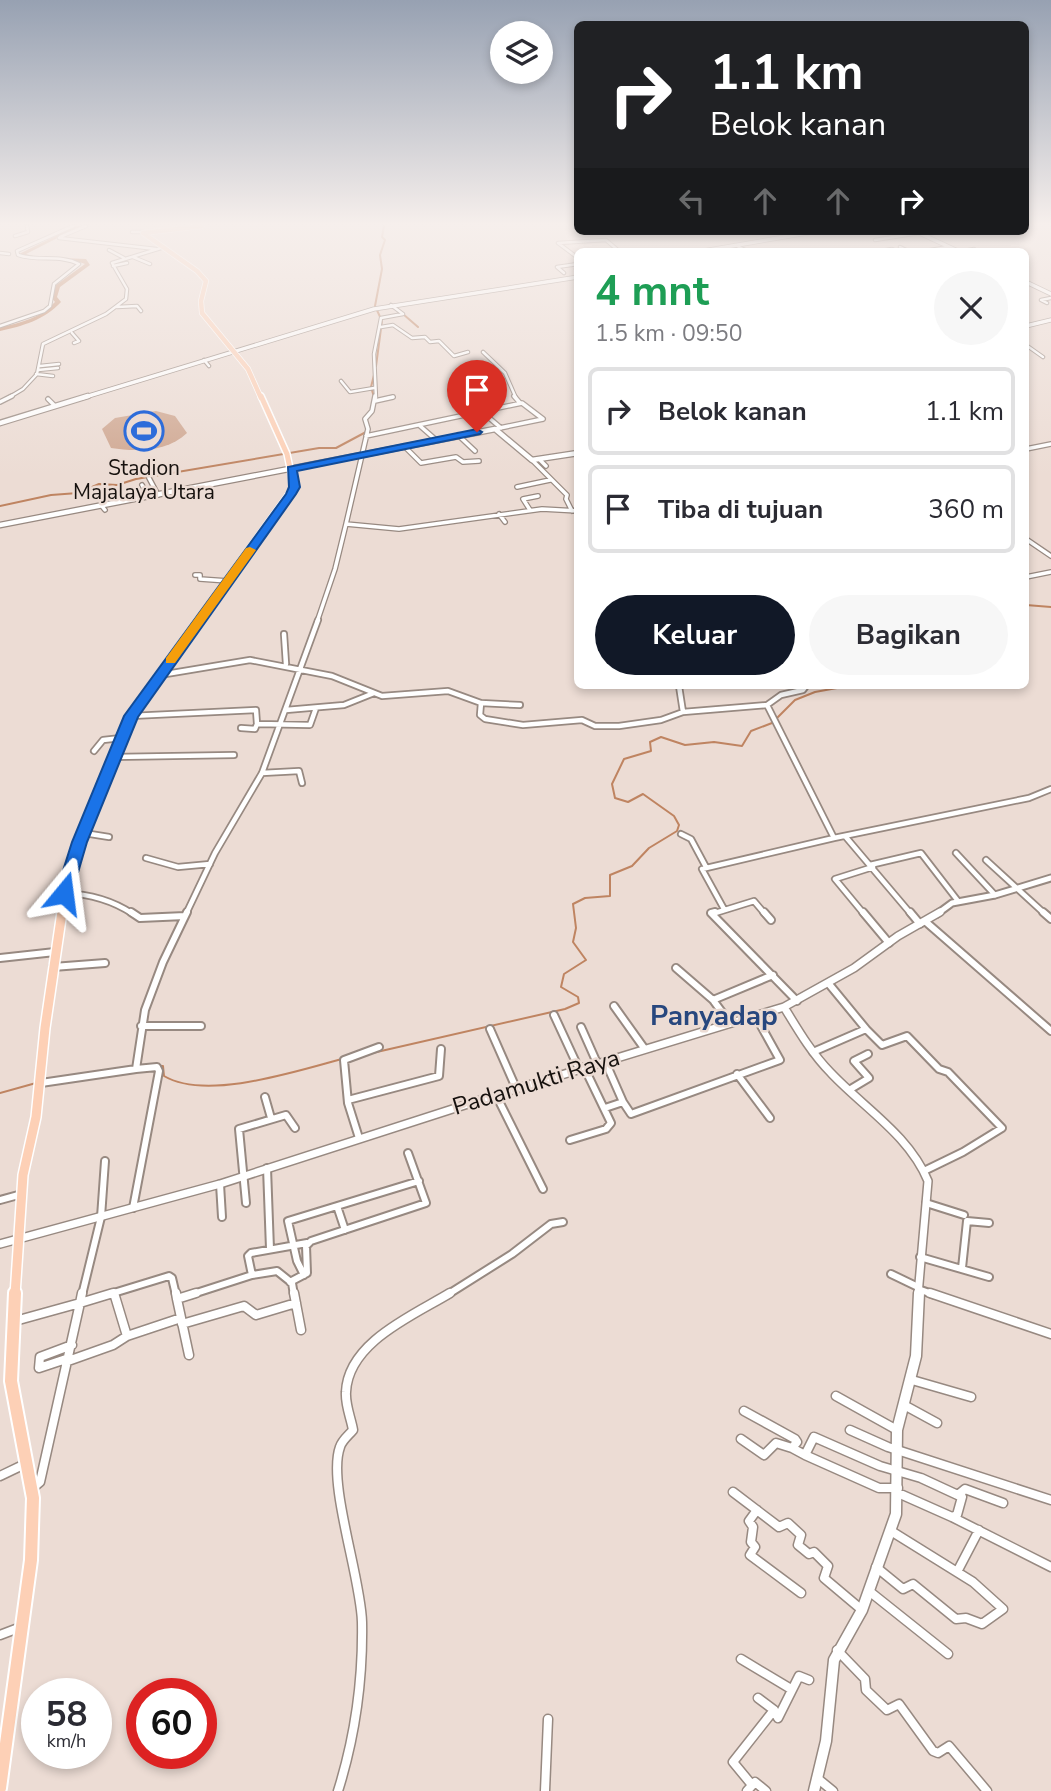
<!DOCTYPE html>
<html lang="id">
<head>
<meta charset="utf-8">
<style>
	:root { --surface:#fff; --page:#f7f7f7; --text:#2b2b33; --muted:#7c7c81; --line:#e1e1e2; --accent:#111827 }
	body { margin:0; font-family:"Nunito Sans",sans-serif; background:var(--page); color:var(--text); height:100vh; display:flex; flex-direction:column; font-size:26px; white-space:nowrap }
	* { box-sizing:border-box; margin:0 }
	p { font-size:23px; color:var(--muted) }
	.icon { flex:none; width:38px; height:38px; fill:none; stroke:currentColor; stroke-width:2; stroke-linecap:round; stroke-linejoin:round }
	.map { position:relative; flex:1; overflow:hidden }
	.drawer { position:absolute; left:574px; top:248px; width:455px; height:441px; display:flex; flex-direction:column; background:var(--surface); border-radius:10px; box-shadow:0 4px 10px #0003 }
	.drawer>* { flex:none }
	.guide { position:absolute; left:574px; top:21px; width:455px; height:214px; border-radius:10px; box-shadow:0 4px 10px #0003; background:#202124; color:#fff; overflow:hidden }
	.buttons { position:absolute; left:490px; top:21px; display:grid; gap:14px }
	.buttons a { display:grid; place-items:center; width:63px; height:63px; border-radius:50%; background:var(--surface); box-shadow:0 4px 10px #0003; font-size:35px }
	.speed { position:absolute; left:21px; top:1678px; display:flex; gap:14px; font-size:35px; font-weight:700; text-align:center }
	.speed>* { display:grid; place-content:center; width:91px; height:91px; border-radius:50%; background:var(--surface); box-shadow:0 4px 10px #0003; line-height:1 }
	.speed small { font-size:18px; font-weight:400 }
	.speed .limit { border:10px solid #d22; background:#fff; color:#111 }
	.pin { position:absolute; display:grid; place-items:center; width:60px; height:60px; color:#fff; margin:-72px -30px; border-radius:50% 50% 50% 0; rotate:-45deg; box-shadow:0 0 7px #0007 }
	.pin .icon { rotate:45deg }
	.me { position:absolute; width:77px; margin:-38px; rotate:16deg; stroke-linejoin:round; filter:drop-shadow(0 0 5px #0008) }
	.turn { display:flex; align-items:center; gap:24px; height:147px; padding:0 21px; font-size:32px }
	.turn .icon { width:91px; height:91px; stroke-width:2.5 }
	.turn b { display:block; font-size:49px; line-height:60px }
	.lanes { display:flex; align-items:center; height:66px; padding:0 21px; background:#0003; justify-content:center; gap:35px; direction:ltr }
	.lanes .off { opacity:.35 }
	.round { display:grid; place-items:center; flex:none; width:74px; height:74px; border-radius:37px; background:var(--page) }
	.overview { display:flex; align-items:center; justify-content:space-between; height:119px; padding:0 21px }
	h1 { font-size:42px; font-weight:700; line-height:52px; color:#1e9e55 }
	.button { display:flex; gap:14px; margin-top:auto; padding:14px 21px }
	.button a { flex:1; height:80px; border-radius:42px; background:var(--accent); color:#fff; font-size:28px; font-weight:700; line-height:80px; text-align:center }
	.button a+a { background:var(--page); color:var(--text) }
	ul { padding:0; list-style:none }
	li { display:flex; align-items:center; gap:21px; height:88px; margin:0 14px 10px; padding:0 7px; border:4px solid var(--line); border-radius:10px }
	li div { flex:1 }
	li b { display:block; font-size:26px }
	li em { font-style:normal }
	.map>svg:first-child { display:block }
	.green { fill:#cfa791 }
	.lines { fill:none; stroke-linecap:round; stroke-linejoin:round }
	.stream { stroke:#bf8461; stroke-width:2 }
	.river { fill:#bf8461; fill-rule:evenodd }
	.minor-far4-casing { stroke:#978981; stroke-width:4.5 }
	.minor-far3-casing { stroke:#978981; stroke-width:6 }
	.minor-far2-casing { stroke:#978981; stroke-width:8 }
	.minor-far1-casing { stroke:#978981; stroke-width:10 }
	.minor-casing { stroke:#978981; stroke-width:11 }
	.tertiary-far4-casing { stroke:#978981; stroke-width:5 }
	.tertiary-far3-casing { stroke:#978981; stroke-width:7 }
	.tertiary-far2-casing { stroke:#978981; stroke-width:9 }
	.tertiary-far1-casing { stroke:#978981; stroke-width:10 }
	.tertiary-casing { stroke:#978981; stroke-width:13 }
	.secondary-far1-casing { stroke:#978981; stroke-width:5 }
	.secondary-casing { stroke:#978981; stroke-width:7 }
	.primary-far4-casing { stroke:#fff; stroke-width:6 }
	.primary-far3-casing { stroke:#fff; stroke-width:8 }
	.primary-far2-casing { stroke:#fff; stroke-width:10 }
	.primary-far1-casing { stroke:#fff; stroke-width:12 }
	.primary-casing { stroke:#fff; stroke-width:16 }
	.minor-far4 { stroke:#fff; stroke-width:2.5 }
	.minor-far3 { stroke:#fff; stroke-width:3.5 }
	.minor-far2 { stroke:#fff; stroke-width:4.5 }
	.minor-far1 { stroke:#fff; stroke-width:6 }
	.minor { stroke:#fff; stroke-width:8 }
	.tertiary-far4 { stroke:#fff; stroke-width:3.5 }
	.tertiary-far3 { stroke:#fff; stroke-width:4.5 }
	.tertiary-far2 { stroke:#fff; stroke-width:5 }
	.tertiary-far1 { stroke:#fff; stroke-width:7 }
	.tertiary { stroke:#fff; stroke-width:10 }
	.secondary-far1 { stroke:#fff; stroke-width:3.5 }
	.secondary { stroke:#fff; stroke-width:4.5 }
	.primary-far4 { stroke:#fdd0b6; stroke-width:4.5 }
	.primary-far3 { stroke:#fdd0b6; stroke-width:5 }
	.primary-far2 { stroke:#fdd0b6; stroke-width:7 }
	.primary-far1 { stroke:#fdd0b6; stroke-width:9 }
	.primary { stroke:#fdd0b6; stroke-width:12 }
	.route { fill:#1a73e8; stroke:#114b97; stroke-width:2 }
	.slow { fill:#f59e0b }
	.labels { text-anchor:middle; stroke-width:5; stroke-linejoin:round; paint-order:stroke }
	.far-poi-label { font-size:21px; fill:#16110e; stroke:#ecdcd4 }
	.street-label { font-size:24px; fill:#16110e; stroke:#ecdcd4 }
	.quarter-label { font-size:28px; font-weight:bold; fill:#27477e; stroke:#ecdcd4 }
</style>
</head>
<body>
<div class="map">
<svg width="1051" height="1791" viewBox="0 0 1051 1791">
	<rect width="100%" height="100%" fill="#ecdcd4"/>
	<path class="green" d="M156,411L175,416L187,433C167,452 136,452 111,448L102,429L115,418Z"/>
	<g class="lines">
		<path class="stream" d="M403,314L418,327
			M376,366L382,321L375,306L382,269L380,255L385,240L382,237L384,226
			M374,375L371,387L374,397
			M0,506L51,495L78,493L99,484L117,485L136,479L319,448H336L366,432
			M1026,605L1051,607
			M368,1054L565,1009L579,1003L578,997L561,987L564,974L586,960L573,942L576,928L573,904L585,898L610,896V875L632,866L649,848L677,831L679,825L674,816L643,794L628,802L615,798L612,784L624,759L651,751L650,742L661,737L685,745L714,742L742,746L751,731L772,723L795,700L815,692L848,686
			M159,1066H163L164,1076C206,1101 297,1071 342,1059
			M0,1093L36,1083"/>
		<path class="river" d="M76,226H81L26,254L37,257L86,259L90,265L60,287L57,297L61,302C44,320 23,326 0,331V327C21,323 40,318 55,302L51,297L56,285L85,264C65,255 40,265 19,254Z"/>
		<g class="minor-far4-casing">
			<path id="minor-far4" d="M132,232H143
				M924,235L942,231
				M15,236L28,232L27,226
				M60,237L86,226
				M59,238L156,249
				M875,240L919,233
				M735,245L749,252
				M900,247L910,252
				M109,250L124,258
				M876,252L892,249L898,252
				M919,252L948,247
				M950,252L957,251
				M959,252L974,249
				M0,253L9,254
				M133,257L150,264
				M578,258L558,243L606,240L620,252
				M113,266L127,263
				M576,269L578,271
				M564,273L557,267L578,264
				M1047,303L1041,300L1051,298
				M117,307L137,306L141,311
				M0,326L44,311L50,306L54,284L79,264C60,254 38,262 18,255L17,251L73,226
				M381,327L393,325L412,338L425,337L430,342L439,341L454,356L468,352
				M72,333L79,341L74,343
				M1026,345L1043,357
				M483,352L505,373L516,398
				M204,360L209,366
				M40,366L59,364
				M38,370L58,368
				M36,374L53,376
				M341,381L350,392L374,388
				M8,398L23,389L37,374L43,344L106,314L126,299L127,289L112,263L161,248
				M376,398L374,354L381,318L403,314L391,305
				M388,398L393,397"/>
		</g>
		<g class="minor-far3-casing">
			<path id="minor-far3" d="M375,396L372,411L365,419L368,429L346,524L399,529L542,509L578,511
				M514,396L520,403
				M48,399L55,406
				M375,401L393,397
				M0,402L12,396
				M481,411L501,428
				M419,425L435,439
				M495,429L543,419
				M458,435L475,451
				M366,436L522,403L543,419
				M404,446L421,463L456,457L463,462L479,461
				M1026,449L1051,444
				M540,460L546,466
				M533,461L567,495L566,499L572,511
				M149,478L158,495
				M142,485L148,496
				M517,487L550,480
				M101,505L105,510
				M530,510L523,499L538,496
				M499,514L505,522
				M1026,539L1051,556
				M195,575H200V579L228,581
				M1026,577L1051,572
				M317,622L335,569L346,524"/>
		</g>
		<g class="minor-far2-casing">
			<path id="minor-far2" d="M284,634L286,664
				M160,675L250,660L332,676L382,696L448,691L481,703L480,715L485,719L523,725L582,720L595,726H619L661,720L683,712L767,705L781,695L803,690L806,686
				M679,686L683,712
				M481,703L520,705
				M767,705L834,838L1029,798L1051,789
				M286,710L344,705L374,693
				M131,716L256,710L257,724
				M241,728L255,729L257,724L310,725L316,708
				M94,751L103,740L121,738
				M113,757L234,755
				M262,773L299,771L302,783
				M84,833L109,837
				M681,834L691,839L706,867
				M845,836L911,914
				M956,853L995,895
				M146,858L178,867L210,864
				M986,860L1045,914
				M870,865L921,853L958,901
				M64,893C90,894 112,900 133,914
				M724,909L702,869L834,838
				M186,914L215,853L262,773L318,620
				M712,914L754,901L765,914
				M864,914L835,879L873,867"/>
		</g>
		<g class="minor-far1-casing">
			<path id="minor-far1" d="M131,912L140,918L185,916
				M715,912L711,913L797,1001
				M764,912L771,920
				M863,912L889,943
				M910,912L920,924
				M1043,912L1051,919
				M926,922L1051,1031
				M0,958L55,952
				M53,967L105,963
				M676,968L713,1000L730,1023
				M713,1000L773,975
				M614,1006L644,1048
				M554,1015L579,1069
				M141,1026H201
				M581,1027L597,1063
				M490,1029L516,1088
				M866,1029L882,1045L907,1036L939,1069L948,1072L1002,1128L963,1152L926,1170
				M813,1052L866,1029L829,984
				M605,1061L623,1102L605,1108
				M737,1074L770,1118
				M41,1083L136,1069
				M849,1090L869,1078L854,1061L868,1054
				M496,1095L543,1189
				M265,1097L271,1118
				M348,1100L439,1076L441,1049
				M623,1102L631,1114L780,1060L755,1015
				M359,1138L348,1103L344,1060L379,1047
				M570,1140L606,1129L611,1123L584,1067
				M267,1168L270,1249
				M220,1184L222,1217
				M0,1200L22,1194
				M246,1203L239,1129L286,1115L295,1128
				M926,1203L964,1215
				M337,1206L345,1230
				M133,1208L159,1071L157,1067L136,1069L145,1010L163,962L187,912
				M920,1257L989,1277
				M962,1268L967,1221L989,1223
				M891,1274L918,1287
				M252,1275L277,1271L292,1283L294,1295
				M304,1275L297,1261L288,1221L419,1181
				M290,1282L307,1273L306,1246L311,1241L426,1203L408,1153
				M918,1289L935,1295
				M82,1295L101,1217L105,1161
				M107,1295L169,1276L172,1278L176,1295
				M190,1295L252,1275L248,1256L251,1253L307,1243
				M447,1295L512,1254L551,1224L563,1222"/>
		</g>
		<g class="minor-casing">
			<path id="minor" d="M82,1293L80,1303L113,1293
				M114,1293L127,1336L181,1318
				M176,1293L177,1299L196,1293
				M294,1293L301,1330
				M930,1293L1051,1334
				M177,1299L189,1355
				M15,1321L80,1303L40,1482L34,1487
				M182,1324L244,1306L256,1315L296,1303
				M69,1358L39,1368L40,1357L72,1345
				M68,1361L113,1345L127,1336
				M912,1380L971,1397
				M836,1396L897,1430
				M904,1405L937,1423
				M744,1411L795,1439L797,1442L792,1448L805,1455L814,1437L880,1466L921,1478L962,1497L957,1515L952,1517L898,1493
				M850,1430L888,1447L1051,1500
				M741,1439L764,1455L776,1443L792,1448
				M805,1455L879,1488H898
				M0,1476L25,1464
				M733,1492L779,1527L788,1523L801,1535L798,1545L809,1554L814,1552L828,1566L824,1578L862,1610
				M959,1494L965,1489L1003,1503
				M757,1510L749,1521L753,1527L751,1542L755,1547L750,1555L801,1593
				M952,1517L1051,1567
				M876,1567L903,1589L913,1584L956,1619L966,1618L982,1624L1003,1609L973,1582L891,1531
				M957,1572L979,1530
				M869,1591L948,1654
				M0,1635L21,1627
				M837,1650L865,1679L866,1690L887,1710L899,1704L933,1751L938,1753L949,1746L987,1791
				M741,1659L791,1689
				M758,1698L774,1710
				M817,1778L833,1791
				M752,1785L733,1762L774,1710L778,1718L799,1676L809,1680
				M338,1791C355,1737 363,1678 362,1622C361,1578 327,1482 340,1447C342,1440 349,1435 353,1430C351,1418 345,1405 346,1392C348,1342 414,1315 450,1293
				M545,1791L548,1719
				M747,1791L755,1782L766,1791"/>
		</g>
		<g class="tertiary-far4-casing">
			<path id="tertiary-far4" d="M1026,326L1051,320"/>
		</g>
		<g class="tertiary-far3-casing">
			<path id="tertiary-far3" d="M0,525L495,429L532,460L578,453"/>
		</g>
		<g class="tertiary-far2-casing">
			<path id="tertiary-far2" d="M937,914L952,903L995,895L1051,878"/>
		</g>
		<g class="tertiary-far1-casing">
			<path id="tertiary-far1" d="M784,1007C798,1030 812,1054 831,1073C864,1108 909,1135 928,1181L918,1295
				M0,1244L220,1184L496,1095L784,1007L854,968L898,936L940,912"/>
		</g>
		<g class="tertiary-casing">
			<path id="tertiary" d="M814,1791L826,1741L834,1660L862,1610L896,1514L897,1430L916,1356L919,1293"/>
		</g>
		<g class="secondary-far1-casing">
			<path id="secondary-far1" d="M915,231L960,252
				M697,252L819,231
				M1026,282L1051,294
				M82,398L374,309L578,277"/>
		</g>
		<g class="secondary-casing">
			<path id="secondary" d="M0,423L88,396"/>
		</g>
		<g class="primary-far4-casing">
			<path id="primary-far4" d="M202,226L143,233L197,271L206,281L201,301L202,313L248,369L261,398"/>
		</g>
		<g class="primary-far3-casing">
			<path id="primary-far3" d="M197,622L294,487L287,454L261,396"/>
		</g>
		<g class="primary-far2-casing">
			<path id="primary-far2" d="M62,914L80,842L134,710L199,620"/>
		</g>
		<g class="primary-far1-casing">
			<path id="primary-far1" d="M15,1295L23,1175L36,1117L45,1028L62,912"/>
		</g>
		<g class="primary-casing">
			<path id="primary" d="M0,1788L31,1560L33,1498L11,1381L15,1293"/>
		</g>
		<use href="#minor-far4" class="minor-far4"/>
		<use href="#minor-far3" class="minor-far3"/>
		<use href="#minor-far2" class="minor-far2"/>
		<use href="#minor-far1" class="minor-far1"/>
		<use href="#minor" class="minor"/>
		<use href="#tertiary-far4" class="tertiary-far4"/>
		<use href="#tertiary-far3" class="tertiary-far3"/>
		<use href="#tertiary-far2" class="tertiary-far2"/>
		<use href="#tertiary-far1" class="tertiary-far1"/>
		<use href="#tertiary" class="tertiary"/>
		<use href="#secondary-far1" class="secondary-far1"/>
		<use href="#secondary" class="secondary"/>
		<use href="#primary-far4" class="primary-far4"/>
		<use href="#primary-far3" class="primary-far3"/>
		<use href="#primary-far2" class="primary-far2"/>
		<use href="#primary-far1" class="primary-far1"/>
		<use href="#primary" class="primary"/>
	</g>
	<linearGradient id="sky" x2="0" y2="1"><stop stop-color="#97a1b2"/><stop offset="0.47" stop-color="#f6efec"/><stop offset="1" stop-color="#f6efec" stop-opacity="0"/></linearGradient>
	<rect width="1051" height="476" fill="url(#sky)"/>
	<path class="route" d="M477,429L482,432L480,434L297,471L300,487L296,494L138,717L87,842L72,893L70,897H59L56,893L72,842L124,716L286,494L289,487L288,467Z"/>
	<path class="slow" d="M250,547L256,550L175,663H166V658L246,548Z"/>
	<defs>
		<g id="stadium-ring" transform="scale(2.0125)"><circle r="9.5" fill="#ecdcd4" stroke="#2d6cda" stroke-width="1.5"/><path d="M0-5a6.5 5 0 1 0 0 10a6.5 5 0 1 0 0-10ZM-3.5-1.8h7v3.6h-7Z" fill="#2d6cda"/></g>
	</defs>
	<g fill-rule="evenodd">
		<use href="#stadium-ring" x="144" y="431"/>
	</g>
	<g class="labels">
		<g class="far-poi-label">
			<text x="144" y="475">Stadion<tspan x="144" dy="24">Majalaya Utara</tspan></text>
		</g>
		<g class="street-label">
			<text transform="translate(536 1082) rotate(-17)" y="8">Padamukti Raya</text>
		</g>
		<g class="quarter-label">
			<text x="714" y="1025">Panyadap</text>
		</g>
	</g>
</svg>
<div class="buttons">
<a><svg class="icon" aria-label="layers" viewBox="0 0 24 24"><path d="M12 4l9 5-9 5-9-5zM3 14l9 5 9-5"/></svg></a>
</div>
<div class="speed"><div>58<small>km/h</small></div><div class="limit">60</div></div>
<div class="pin" style="left:477px;top:432px;background:#d93025"><svg class="icon" aria-label="arrive" viewBox="0 0 24 24"><path d="M6 21V4h12l-3 4 3 4H6"/></svg></div>
<svg class="me" style="left:64px;top:893px" viewBox="-20 -20 40 40"><path d="M0-17L14 15 0 8-14 15z" fill="#1a73e8" stroke="#fff" stroke-width="4"/></svg>
<div class="guide">
<div class="turn"><svg class="icon" aria-label="right" viewBox="0 0 24 24"><path d="M7 20v-9h11M14 6l5 5-5 5"/></svg><div><b>1.1 km</b>Belok kanan</div></div>
<div class="lanes"><svg class="icon off" aria-label="left" viewBox="0 0 24 24"><path d="M17 20v-9H6M10 6l-5 5 5 5"/></svg><svg class="icon off" aria-label="ahead" viewBox="0 0 24 24"><path d="M12 20V5M6 11l6-6 6 6"/></svg><svg class="icon off" aria-label="ahead" viewBox="0 0 24 24"><path d="M12 20V5M6 11l6-6 6 6"/></svg><svg class="icon" aria-label="right" viewBox="0 0 24 24"><path d="M7 20v-9h11M14 6l5 5-5 5"/></svg></div>
</div>
<section class="drawer">
<div class="overview"><div><h1>4 mnt</h1><p>1.5 km · 09:50</p></div><a class="round"><svg class="icon" aria-label="close" viewBox="0 0 24 24"><path d="M6 6l12 12M18 6L6 18"/></svg></a></div>
<ul>
<li><svg class="icon" aria-label="right" viewBox="0 0 24 24"><path d="M7 20v-9h11M14 6l5 5-5 5"/></svg><div><b>Belok kanan</b></div><em>1.1 km</em></li>
<li><svg class="icon" aria-label="arrive" viewBox="0 0 24 24"><path d="M6 21V4h12l-3 4 3 4H6"/></svg><div><b>Tiba di tujuan</b></div><em>360 m</em></li>
</ul>
<div class="button"><a>Keluar</a><a>Bagikan</a></div>
</section>
</div>
</body>
</html>
